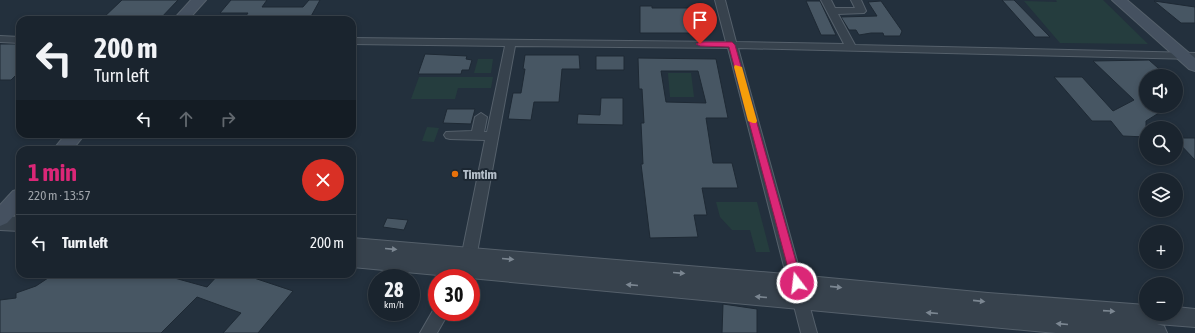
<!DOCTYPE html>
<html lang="en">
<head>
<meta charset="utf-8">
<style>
	:root { --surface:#1a242e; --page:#232c36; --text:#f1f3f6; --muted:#9fa4aa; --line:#38414a; --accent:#db2777 }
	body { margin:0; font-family:"Asap Condensed",sans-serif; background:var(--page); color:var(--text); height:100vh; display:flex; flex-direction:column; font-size:15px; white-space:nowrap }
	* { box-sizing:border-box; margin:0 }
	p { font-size:13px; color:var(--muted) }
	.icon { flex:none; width:22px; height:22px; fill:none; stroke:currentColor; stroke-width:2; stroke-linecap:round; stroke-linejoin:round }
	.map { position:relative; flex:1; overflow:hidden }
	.drawer { position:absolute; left:16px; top:146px; width:340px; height:132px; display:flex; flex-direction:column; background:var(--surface); border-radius:12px; box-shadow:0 2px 6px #0003,0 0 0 1px var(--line) }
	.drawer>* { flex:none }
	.hud { position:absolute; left:16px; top:16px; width:340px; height:122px; border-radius:12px; box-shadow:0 2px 6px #0003,0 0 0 1px var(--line); background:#1a242e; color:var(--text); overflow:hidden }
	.tools { position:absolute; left:1139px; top:69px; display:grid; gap:8px }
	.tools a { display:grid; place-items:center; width:44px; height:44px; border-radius:50%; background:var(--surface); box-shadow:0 2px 6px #0003,0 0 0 1px var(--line); font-size:20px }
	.speed { position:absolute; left:368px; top:269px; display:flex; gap:8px; font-size:20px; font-weight:700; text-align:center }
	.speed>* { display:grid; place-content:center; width:52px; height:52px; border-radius:50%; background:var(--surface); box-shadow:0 2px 6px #0003,0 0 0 1px var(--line); line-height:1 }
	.speed small { font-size:10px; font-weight:400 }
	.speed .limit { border:6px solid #d22; background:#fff; color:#111 }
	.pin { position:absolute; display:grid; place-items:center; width:34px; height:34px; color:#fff; margin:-41px -17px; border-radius:50% 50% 50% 0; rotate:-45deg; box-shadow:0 0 4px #0007 }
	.pin .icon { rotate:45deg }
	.me { position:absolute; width:44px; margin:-22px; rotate:345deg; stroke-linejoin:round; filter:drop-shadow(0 0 3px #0008) }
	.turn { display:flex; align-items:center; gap:14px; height:84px; padding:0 12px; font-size:18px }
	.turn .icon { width:52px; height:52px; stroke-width:2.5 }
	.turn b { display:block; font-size:28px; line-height:34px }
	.lanes { display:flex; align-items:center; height:38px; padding:0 12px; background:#0003; justify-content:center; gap:20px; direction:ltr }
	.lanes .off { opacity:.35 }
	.round { display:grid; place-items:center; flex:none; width:42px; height:42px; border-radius:21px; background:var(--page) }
	.head { display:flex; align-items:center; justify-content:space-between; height:68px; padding:0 12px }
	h1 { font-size:24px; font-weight:700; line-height:30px; color:var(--accent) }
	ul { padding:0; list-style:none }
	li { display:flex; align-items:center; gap:12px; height:56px; padding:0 12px; border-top:1px solid var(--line) }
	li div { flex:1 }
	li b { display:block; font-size:15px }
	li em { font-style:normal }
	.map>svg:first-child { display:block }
	.green { fill:#253d3e }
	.building { fill:#475663; stroke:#1e2934; fill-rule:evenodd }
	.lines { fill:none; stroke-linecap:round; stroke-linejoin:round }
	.minor-casing { stroke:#55606b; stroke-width:2 }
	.tertiary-casing { stroke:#55606b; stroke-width:2 }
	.secondary-casing { stroke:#55606b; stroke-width:2 }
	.minor { fill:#37424d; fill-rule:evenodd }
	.tertiary { fill:#37424d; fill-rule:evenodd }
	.secondary { fill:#455160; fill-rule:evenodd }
	.oneway { fill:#7b8691 }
	.route { fill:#db2777; stroke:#8e194d }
	.slow { fill:#f59e0b }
	.food-dot { fill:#e8710a; stroke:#1c2732; stroke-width:1.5 }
	.labels { text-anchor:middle; stroke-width:4; stroke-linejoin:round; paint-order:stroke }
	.poi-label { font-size:13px; font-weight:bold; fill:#b3bdc8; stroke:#1c2732; text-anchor:start }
</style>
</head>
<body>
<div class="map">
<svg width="1195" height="333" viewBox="0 0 1195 333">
	<rect width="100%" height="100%" fill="#23303d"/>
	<path class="green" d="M1056,0H1103L1148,44L1060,43L1024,1L1057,2Z
		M478,59H493L491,73H474Z
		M668,73H691L694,97H670Z
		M419,77H493L491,88H458L455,99H411Z
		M427,127L439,128L434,142L422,141Z
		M716,202H757L770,252H756L750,230H732L720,217Z"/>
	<path class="building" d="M122,0H178L159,20L102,19Z
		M231,0H267L262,7H303L309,0H320L309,20H243L248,13H220Z
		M1002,0H1014L1050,37H1035Z
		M806,1H820L836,35H821Z
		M881,1L902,31L900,36H884L883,33H871L859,35L856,30H849L841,17L877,16L868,2Z
		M1154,1L1195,7V23H1181Z
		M640,6H652V8H701L706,33H640Z
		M0,44H20V71L11,80H0Z
		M425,54L467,56L466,59L472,60L469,70H462L461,74H418Z
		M525,55H579L580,69H562L559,102H534L531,120L508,119L513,93H521L525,69H523Z
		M596,56H624V70H596Z
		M638,58L716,59L728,118H706L713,163H732L738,188H702L707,215H694L698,237L650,238L641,164H643L641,123H644L642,89H639ZM661,71H698L706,103L666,102Z
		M1149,60L1167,76H1146V106H1170L1146,121V137L1123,136L1111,121H1092L1054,77H1082L1113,111L1134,100L1093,61Z
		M601,98H623V125L577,124L578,114L600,115Z
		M447,109H475L471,124L443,123Z
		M1176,138H1195V160L1176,140Z
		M387,218L408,220L404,230L383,227Z
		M54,274H160L207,287L219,274H242L293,291L258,333H223L241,313L197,297L161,333H0V300L16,298V293L36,286Z
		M723,304L757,309V333H722Z"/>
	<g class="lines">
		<g class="minor-casing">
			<path id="minor" d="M715,0H725L736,42L844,44L821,0H831L835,8H855L851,0H861L866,11L864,13L838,14L855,45L1195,53V59L738,48L817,333H801L728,48L515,46L474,269L469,278H453L459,268L485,140L450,139L446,138L444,135L446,132L472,131L475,117L481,113L487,117L484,132H487L505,46L352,44V38L726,42Z
				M0,36L20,37V43L0,42Z
				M435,307H437V312H449L437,333H420Z"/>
		</g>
		<g class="tertiary-casing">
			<path id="tertiary" d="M0,216L20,217V231L0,230Z
				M352,238L797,275L988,293L1146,305V314H1176V307L1195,309V327L1157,324L1164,326L1167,333H1056L352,267Z"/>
		</g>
		<g class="secondary-casing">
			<path id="secondary" d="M191,0H206L188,20H173Z
				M1112,0H1127L1195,58V71L1189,69Z
				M66,134H85L72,150H53Z
				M20,189V209L7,223L0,226V205L13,191Z"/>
		</g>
		<use href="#minor" class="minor"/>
		<use href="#tertiary" class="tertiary"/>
		<use href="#secondary" class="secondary"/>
	</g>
	<defs><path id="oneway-solid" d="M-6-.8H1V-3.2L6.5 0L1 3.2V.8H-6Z"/></defs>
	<g class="oneway">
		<use href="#oneway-solid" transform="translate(391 249) rotate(5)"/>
		<use href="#oneway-solid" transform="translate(508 259) rotate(5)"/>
		<use href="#oneway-solid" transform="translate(679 273) rotate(5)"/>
		<use href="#oneway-solid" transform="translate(632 285) rotate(-175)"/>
		<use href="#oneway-solid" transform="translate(836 287) rotate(6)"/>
		<use href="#oneway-solid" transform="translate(761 297) rotate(-175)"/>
		<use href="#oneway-solid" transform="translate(979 301) rotate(6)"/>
		<use href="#oneway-solid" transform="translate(1109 311) rotate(4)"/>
		<use href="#oneway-solid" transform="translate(932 313) rotate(-175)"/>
		<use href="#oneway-solid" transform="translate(1062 324) rotate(-175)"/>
	</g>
	<path class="route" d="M732,42L735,45L802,283L801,286H793L792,283L729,47L700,46L696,44L700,42Z"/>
	<path class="slow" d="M735,65L742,67L757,121L756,123H753L748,121L734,67Z"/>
	<circle class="food-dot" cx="455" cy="174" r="4"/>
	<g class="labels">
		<g class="poi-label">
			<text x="463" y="179">Timtim</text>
		</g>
	</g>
</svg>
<div class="tools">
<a><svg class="icon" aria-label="sound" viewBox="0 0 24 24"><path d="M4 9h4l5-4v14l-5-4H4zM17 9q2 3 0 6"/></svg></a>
<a><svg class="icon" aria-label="search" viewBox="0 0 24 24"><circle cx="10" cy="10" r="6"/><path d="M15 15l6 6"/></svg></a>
<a><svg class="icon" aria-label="layers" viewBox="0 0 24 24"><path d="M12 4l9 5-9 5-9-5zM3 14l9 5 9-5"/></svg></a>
<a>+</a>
<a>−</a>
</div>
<div class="speed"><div>28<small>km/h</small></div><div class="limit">30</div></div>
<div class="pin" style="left:700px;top:44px;background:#d93025"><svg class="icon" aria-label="arrive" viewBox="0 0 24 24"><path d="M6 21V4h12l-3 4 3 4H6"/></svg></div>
<svg class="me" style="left:797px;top:283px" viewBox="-20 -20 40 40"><circle r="17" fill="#db2777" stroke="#fff" stroke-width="3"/><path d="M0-11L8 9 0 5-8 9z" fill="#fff"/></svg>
<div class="hud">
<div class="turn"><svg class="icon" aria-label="left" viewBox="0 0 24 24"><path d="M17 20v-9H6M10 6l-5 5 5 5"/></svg><div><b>200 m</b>Turn left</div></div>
<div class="lanes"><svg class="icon" aria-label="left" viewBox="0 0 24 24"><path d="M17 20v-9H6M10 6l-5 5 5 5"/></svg><svg class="icon off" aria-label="ahead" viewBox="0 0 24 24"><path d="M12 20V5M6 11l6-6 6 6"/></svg><svg class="icon off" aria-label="right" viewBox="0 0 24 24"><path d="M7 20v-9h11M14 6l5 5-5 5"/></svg></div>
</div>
<section class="drawer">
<div class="head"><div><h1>1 min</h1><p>220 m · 13:57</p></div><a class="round" style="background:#d93025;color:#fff"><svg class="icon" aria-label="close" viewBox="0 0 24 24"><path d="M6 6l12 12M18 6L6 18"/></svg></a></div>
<ul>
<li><svg class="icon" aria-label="left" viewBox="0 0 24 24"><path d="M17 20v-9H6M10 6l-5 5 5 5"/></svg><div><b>Turn left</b></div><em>200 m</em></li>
</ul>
</section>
</div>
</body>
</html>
